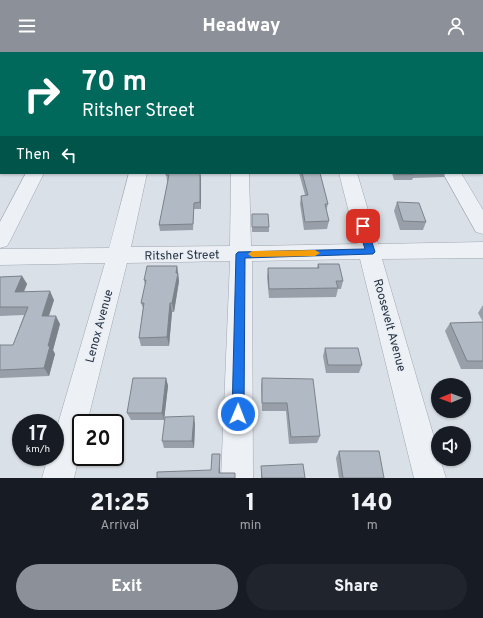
<!DOCTYPE html>
<html lang="en">
<head>
<meta charset="utf-8">
<style>
	:root { --surface:#171b24; --page:#20242c; --text:#f1f3f6; --muted:#9ea1a6; --accent:#8c9099 }
	body { margin:0; font-family:Overpass,sans-serif; background:var(--page); color:var(--text); height:100vh; display:flex; flex-direction:column; font-size:15px; white-space:nowrap }
	* { box-sizing:border-box; margin:0 }
	p { font-size:13px; color:var(--muted) }
	.icon { flex:none; width:22px; height:22px; fill:none; stroke:currentColor; stroke-width:2; stroke-linecap:round; stroke-linejoin:round }
	.map { position:relative; height:426px; overflow:hidden }
	.panel { display:flex; flex-direction:column; background:var(--surface); flex:1 }
	.panel>* { flex:none }
	.guide { position:absolute; left:0px; top:0px; width:483px; height:122px; box-shadow:0 1px 3px #0004; background:#00695c; color:#fff; overflow:hidden }
	.needle { width:26px; rotate:269deg }
	.tools { position:absolute; left:431px; top:326px; display:grid; gap:8px }
	.tools a { display:grid; place-items:center; width:40px; height:40px; border-radius:50%; background:var(--surface); box-shadow:0 1px 3px #0004; font-size:20px }
	.speed { position:absolute; left:12px; top:362px; display:flex; gap:8px; font-size:20px; font-weight:700; text-align:center }
	.speed>* { display:grid; place-content:center; width:52px; height:52px; border-radius:50%; background:var(--surface); box-shadow:0 1px 3px #0004; line-height:1 }
	.speed small { font-size:10px; font-weight:400 }
	.speed .limit { border:2px solid #111; border-radius:6px; background:#fff; color:#111 }
	.pin { position:absolute; display:grid; place-items:center; width:34px; height:34px; color:#fff; margin:-17px; border-radius:8px; box-shadow:0 2px 6px #0006 }
	.me { position:absolute; width:44px; margin:-22px; rotate:1deg; stroke-linejoin:round; filter:drop-shadow(0 0 3px #0008) }
	.turn { display:flex; align-items:center; gap:14px; height:84px; padding:0 16px; font-size:18px }
	.turn .icon { width:52px; height:52px; stroke-width:2.5 }
	.turn b { display:block; font-size:28px; line-height:34px }
	.then { display:flex; align-items:center; height:38px; padding:0 16px; background:#0003; gap:8px; font-size:15px }
	.eta { display:flex; justify-content:space-evenly; align-items:center; height:68px; text-align:center }
	.eta b { font-size:24px; font-weight:800; line-height:28px }
	.button { display:flex; gap:8px; margin-top:auto; padding:8px 16px }
	.button a { flex:1; height:46px; border-radius:24px; background:var(--accent); color:#fff; font-size:16px; font-weight:800; line-height:46px; text-align:center }
	.button a+a { background:var(--page); color:var(--text) }
	header { display:flex; justify-content:space-between; align-items:center; height:52px; padding:0 16px; background:var(--accent); color:#fff; font-size:18px; font-weight:800 }
	.map>svg:first-child { display:block }
	.lines { fill:none; stroke-linecap:round; stroke-linejoin:round }
	.minor-casing { stroke:#9fa7b1; stroke-width:1 }
	.minor { fill:#edf0f5; fill-rule:evenodd }
	.wall { fill:#989fa9 }
	.shaded-wall { fill:#7c8289 }
	.building { fill:#b1b9c4; stroke:#7c8289 }
	.route { fill:#1a73e8; stroke:#114b97 }
	.slow { fill:#f59e0b }
	.labels { text-anchor:middle; stroke-width:3; stroke-linejoin:round; paint-order:stroke }
	.street-label { font-size:12px; fill:#232e3e; stroke:#eaeff5 }
</style>
</head>
<body>
<header><svg class="icon" aria-label="menu" viewBox="0 0 24 24"><path d="M4 6h16M4 12h16M4 18h16"/></svg>Headway<svg class="icon" aria-label="person" viewBox="0 0 24 24"><circle cx="12" cy="8" r="4"/><path d="M4 21q1-7 8-7t8 7"/></svg></header>
<div class="map">
<svg width="483" height="426" viewBox="0 0 483 426">
	<rect width="100%" height="100%" fill="#dae0e7"/>
	<g class="lines">
		<g class="minor-casing">
			<path id="minor" d="M0,0H6V1H1L0,6Z
				M137,0H219L136,1Z
				M307,0H319L320,1H308Z
				M378,0H390V1H378Z
				M451,0H463V1H451Z
				M0,25H1L0,34Z
				M482,28H483V38H482Z
				M26,121H44L10,189L7,194L0,196V170Z
				M129,121H147L131,195L230,194L231,121H249L251,194L357,192L339,121H357L378,192L483,190V206L382,207L438,399V407H440L446,426H414L360,207L252,209L253,426H221L230,209L127,211L87,371H81V397L74,426H42L48,405H55V382L105,211L0,213V197L109,196Z
				M443,121H461L483,158V182L476,180Z"/>
		</g>
		<use href="#minor" class="minor"/>
	</g>
	<path class="wall" d="M479,0H483V11L482,9V1H479Z
		M482,51L483,52V84H482Z
		M166,121L201,126V157H194L193,178L160,179L159,173L168,129H167Z
		M299,121H321L320,123L328,152L326,159L329,169L327,177L304,178L300,152L301,144L305,143Z
		M392,121H445L444,125L413,126L412,128H394Z
		M397,150L426,170L423,178H400L394,159Z
		M252,162L269,175V180H252Z
		M318,212L343,229L341,237H338L336,245L269,246L267,225L268,216H317Z
		M177,214L179,229L174,260H172L169,294H141L139,286L143,256L141,251L145,233L144,228Z
		M22,224L27,232L24,240L54,248L49,264L60,272L53,298L55,302L49,324L0,326V293H13L24,263L0,264V225Z
		M483,253V317H461L445,279L450,271L483,270L478,261Z
		M325,296L362,313L359,321H326L323,304Z
		M166,326L168,334L164,368H131L127,361Z
		M262,326L320,384L317,391L289,392L286,359H262L261,334Z
		M195,372L194,396H164L162,389Z
		M339,399L384,426H339L336,406Z
		M261,414L305,426H261Z"/>
	<path class="shaded-wall" d="M200,121L201,126V157L200,150Z
		M177,214L179,229L174,260L172,251Z
		M22,224L27,232L20,248L15,240Z
		M50,239L54,248L46,272L42,264Z
		M170,251L172,260L169,294L167,285Z
		M56,264L60,272L53,298L55,302L49,324L44,316L48,294Z
		M166,326L168,334L164,368L162,361Z
		M194,364L195,372L194,396L192,389Z
		M220,402V426L219,421Z"/>
	<path class="building" d="M75,0H90L89,1H75Z
		M185,0H251V1H185Z
		M335,0H352L353,1H335Z
		M482,51L483,52V78H482Z
		M166,121H200V150L194,151L193,172L159,173L169,123H166Z
		M302,121H320L328,152H325L329,169L305,170L301,144L308,143Z
		M395,121H413L414,122H396Z
		M397,150L419,151L426,170L403,169Z
		M252,162H268L269,175H252Z
		M318,212H339L343,229H336L338,236L269,237L268,216H319Z
		M147,214H177L176,221H178L172,251H170L167,285L139,286L144,251H141L146,228H144Z
		M22,224L15,240L50,239L42,264H56L48,294H50L44,316L0,318V293H13L28,255H0V225Z
		M483,270V309H467L450,271Z
		M325,296H358L362,313H328Z
		M133,326H166L162,361H127Z
		M262,326L313,327L320,384L291,385L287,351H262Z
		M194,364L192,389H162L165,365Z
		M339,399H379L384,426H343Z
		M212,402H220L219,421H235V426H157V420L211,418Z
		M303,412L305,426H262L261,414Z"/>
	<path class="route" d="M363,171L367,174L375,200L373,202L245,206L244,362L243,366L238,368L234,366L232,362L236,202L238,200L365,197L358,174Z"/>
	<path class="slow" d="M315,198L320,201L315,204L252,205L248,202L252,199Z"/>
	<g class="labels">
		<g class="street-label">
			<text transform="translate(182 203) rotate(-1)" y="4">Ritsher Street</text>
			<text transform="translate(390 273) rotate(75)" y="4">Roosevelt Avenue</text>
			<text transform="translate(99 274) rotate(-75)" y="4">Lenox Avenue</text>
		</g>
	</g>
</svg>
<div class="tools">
<a><svg class="needle" viewBox="-14 -14 28 28"><path d="M0-13l5 13h-10z" fill="#e53935"/><path d="M0 13l5-13h-10z" fill="#9ea1a6"/></svg></a>
<a><svg class="icon" aria-label="sound" viewBox="0 0 24 24"><path d="M4 9h4l5-4v14l-5-4H4zM17 9q2 3 0 6"/></svg></a>
</div>
<div class="speed"><div>17<small>km/h</small></div><div class="limit">20</div></div>
<div class="pin" style="left:363px;top:174px;background:#d93025"><svg class="icon" aria-label="arrive" viewBox="0 0 24 24"><path d="M6 21V4h12l-3 4 3 4H6"/></svg></div>
<svg class="me" style="left:238px;top:362px" viewBox="-20 -20 40 40"><circle r="17" fill="#1a73e8" stroke="#fff" stroke-width="3"/><path d="M0-11L8 9 0 5-8 9z" fill="#fff"/></svg>
<div class="guide">
<div class="turn"><svg class="icon" aria-label="right" viewBox="0 0 24 24"><path d="M7 20v-9h11M14 6l5 5-5 5"/></svg><div><b>70 m</b>Ritsher Street</div></div>
<div class="then">Then<svg class="icon" aria-label="left" viewBox="0 0 24 24"><path d="M17 20v-9H6M10 6l-5 5 5 5"/></svg></div>
</div>
</div>
<section class="panel">
<div class="eta">
<div><b>21:25</b><p>Arrival</p></div>
<div><b>1</b><p>min</p></div>
<div><b>140</b><p>m</p></div>
</div>
<div class="button"><a>Exit</a><a>Share</a></div>
</section>
</body>
</html>
